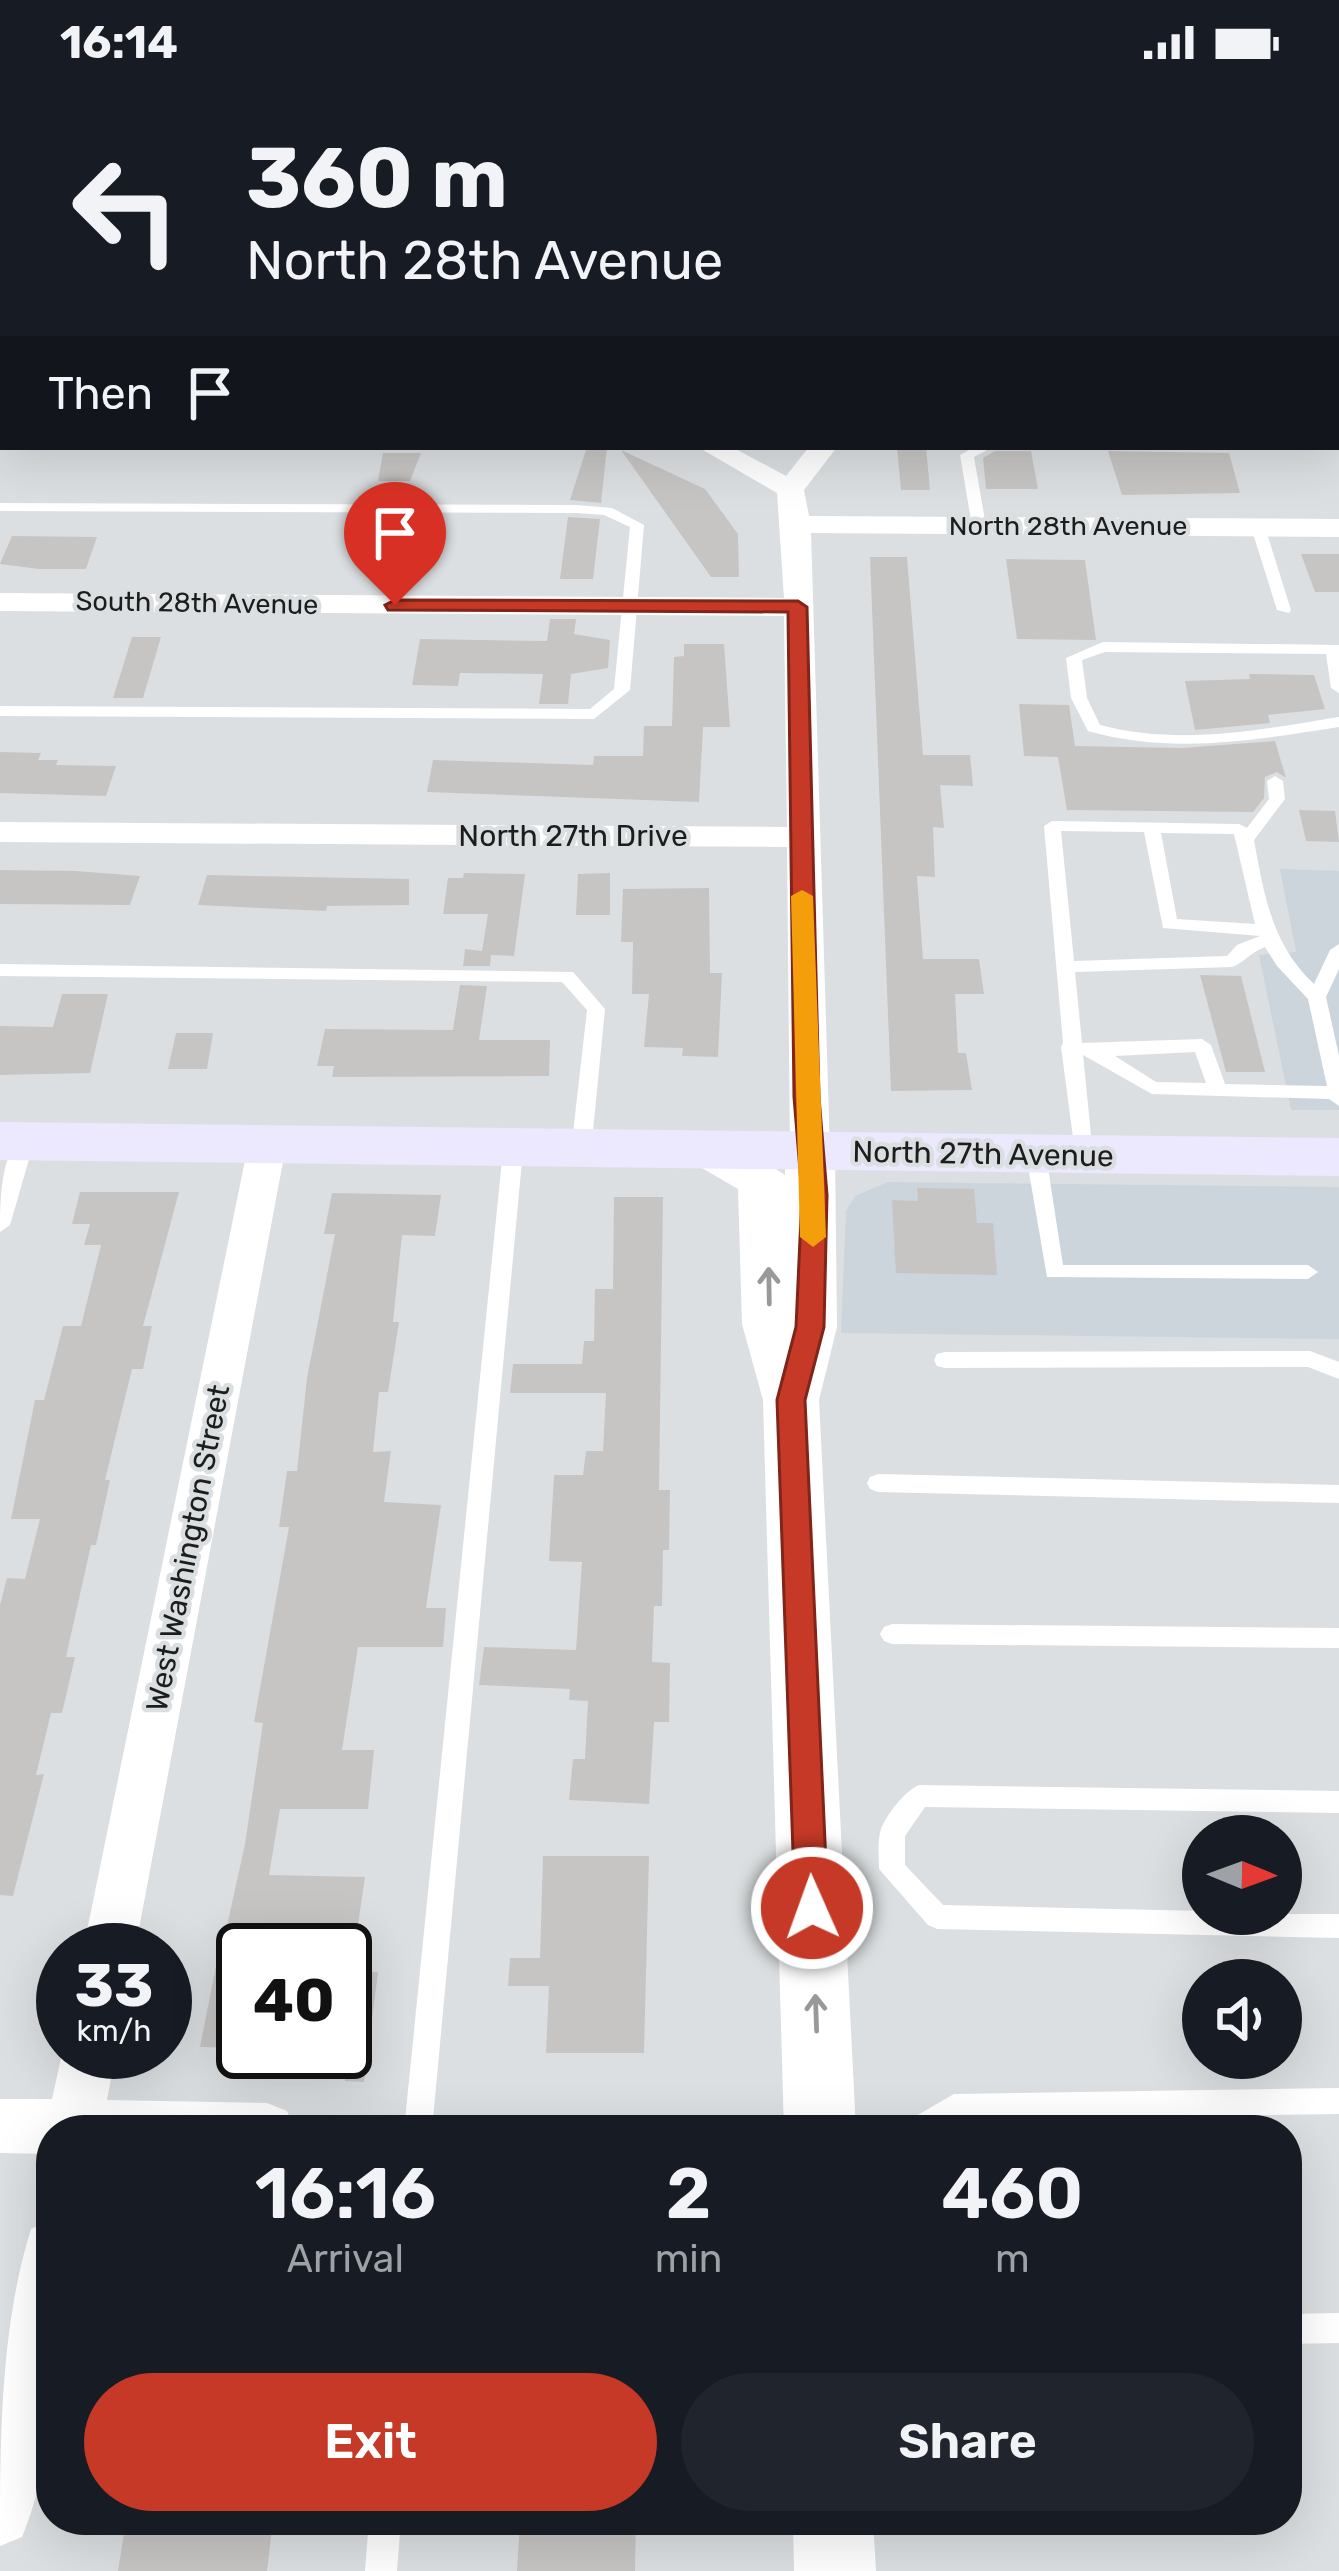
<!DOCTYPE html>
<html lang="en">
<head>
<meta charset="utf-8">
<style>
	:root { --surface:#171b24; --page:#20242c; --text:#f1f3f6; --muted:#9ea1a6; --accent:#c53926 }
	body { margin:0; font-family:Rubik,sans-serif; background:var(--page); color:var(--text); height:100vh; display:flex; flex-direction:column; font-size:45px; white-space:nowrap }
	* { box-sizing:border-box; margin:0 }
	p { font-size:39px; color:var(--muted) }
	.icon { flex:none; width:66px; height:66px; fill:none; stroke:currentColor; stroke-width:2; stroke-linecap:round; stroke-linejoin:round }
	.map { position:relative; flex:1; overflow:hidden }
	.details { position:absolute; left:36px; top:2031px; width:1266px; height:420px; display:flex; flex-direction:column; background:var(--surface); border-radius:48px; box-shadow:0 12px 48px #0002 }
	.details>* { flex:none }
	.banner { position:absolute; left:0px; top:0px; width:1341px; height:366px; box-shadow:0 12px 48px #0002; background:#171b24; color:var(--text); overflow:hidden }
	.needle { width:78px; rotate:91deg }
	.controls { position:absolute; left:1182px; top:1731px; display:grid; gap:24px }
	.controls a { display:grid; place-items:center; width:120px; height:120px; border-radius:50%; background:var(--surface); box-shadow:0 12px 48px #0002; font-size:60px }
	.speed { position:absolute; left:36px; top:1839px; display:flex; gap:24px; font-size:60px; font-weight:700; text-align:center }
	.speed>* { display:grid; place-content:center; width:156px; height:156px; border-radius:50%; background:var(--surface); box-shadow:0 12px 48px #0002; line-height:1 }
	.speed small { font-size:30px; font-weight:400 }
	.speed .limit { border:6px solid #111; border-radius:18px; background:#fff; color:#111 }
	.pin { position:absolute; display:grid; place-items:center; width:102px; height:102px; color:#fff; margin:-123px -51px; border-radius:50% 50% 50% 0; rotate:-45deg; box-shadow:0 0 12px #0007 }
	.pin .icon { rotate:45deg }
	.me { position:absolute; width:132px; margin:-66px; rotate:358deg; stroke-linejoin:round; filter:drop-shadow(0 0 9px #0008) }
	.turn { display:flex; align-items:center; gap:42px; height:252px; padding:0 48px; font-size:54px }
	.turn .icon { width:156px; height:156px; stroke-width:2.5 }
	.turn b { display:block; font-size:84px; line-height:102px }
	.then { display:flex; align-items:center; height:114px; padding:0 48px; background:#0003; gap:24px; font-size:45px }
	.eta { display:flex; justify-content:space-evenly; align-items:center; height:204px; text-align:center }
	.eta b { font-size:72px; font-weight:600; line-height:84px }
	.cta { display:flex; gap:24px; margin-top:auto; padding:24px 48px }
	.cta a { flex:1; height:138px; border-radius:72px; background:var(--accent); color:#fff; font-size:48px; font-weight:600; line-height:138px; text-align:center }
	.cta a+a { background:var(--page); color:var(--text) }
	.status { display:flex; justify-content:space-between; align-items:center; height:84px; padding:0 60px; background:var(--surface); direction:ltr }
	.status svg { height:33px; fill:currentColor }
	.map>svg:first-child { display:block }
	.built { fill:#ccd4dc }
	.building { fill:#c7c5c3 }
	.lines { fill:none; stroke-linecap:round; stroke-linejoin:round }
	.service { fill:#fff; fill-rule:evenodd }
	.minor { fill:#fff; fill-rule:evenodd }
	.tertiary { fill:#fff; fill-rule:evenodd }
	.secondary { fill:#ece8fe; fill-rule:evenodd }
	.oneway { stroke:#999 }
	.route { fill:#c53926; stroke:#802519; stroke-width:3 }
	.slow { fill:#f59e0b }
	.labels { text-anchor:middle; stroke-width:9; stroke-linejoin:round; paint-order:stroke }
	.far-street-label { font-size:27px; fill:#1c1d1d; stroke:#dcdfe1 }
	.street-label { font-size:30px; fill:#1c1d1d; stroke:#dcdfe1 }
</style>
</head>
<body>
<div class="status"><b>16:14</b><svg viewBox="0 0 49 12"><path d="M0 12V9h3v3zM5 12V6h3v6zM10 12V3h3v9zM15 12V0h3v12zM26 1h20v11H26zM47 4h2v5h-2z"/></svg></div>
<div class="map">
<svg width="1339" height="2487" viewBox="0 0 1339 2487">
	<rect width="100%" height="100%" fill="#dcdfe1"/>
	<path class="built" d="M1280,785L1339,787V1026H1291L1259,871L1296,868Z
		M888,1098L1339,1103V1255L841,1249L846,1127L855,1112Z"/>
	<path class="building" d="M587,363H607L601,419L570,416Z
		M897,363H926L930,406H901Z
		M621,366L705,405L738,450L739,493H711Z
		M995,367H1031L1038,405H986L983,374Z
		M1108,367L1229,369L1240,409L1122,411Z
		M383,369H421L410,397H378Z
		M568,433L600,435L593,495H560Z
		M12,452L97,453L86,485H39L0,480Z
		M1301,470H1339V508H1315Z
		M870,473H907L923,671H970L973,702L940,701L944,744L933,743L935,793L917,792L923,875H979L984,910H955L958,969H966L972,1006L891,1007Z
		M1006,475L1085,476L1096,556L1017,555Z
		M550,535H576L574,550L610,556L608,584L571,590L568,620H539L543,590L460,589L458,602L412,601L420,555L547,557Z
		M132,553H161L143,614H113Z
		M684,560H724L730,643H703L699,718L427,708L433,676L593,681L594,672H643L644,642H672L674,573L684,572Z
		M1249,590L1314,591L1325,625L1268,631L1270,639L1195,646L1185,597L1250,595Z
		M1019,620L1069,621L1075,662L1182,664L1275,657L1286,694L1277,688L1265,693L1264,714L1253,728L1067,726L1058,673L1024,672Z
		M0,668L41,669L38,676H58L56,681L116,682L106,712L0,709Z
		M1299,726L1335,727L1339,758L1306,757Z
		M0,786L76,787L140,792L130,821L0,820Z
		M464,789L525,790L514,872L491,871L490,882H463L465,865L482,867L488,830H443L448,794H463Z
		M610,789V831H576L578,790Z
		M207,791L409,795V821L327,822L326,827L198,821Z
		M709,804L710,889H722L718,973L682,972L683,964L644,963L649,910H632L633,858H621L623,805Z
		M1200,891L1241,892L1265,988H1226Z
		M460,901L487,902L479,956H550L549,992L332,993L334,982H317L325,945L453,946Z
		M62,910H108L90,989L0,991V942L53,943Z
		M176,949H213L207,985H168Z
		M917,1104L974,1105L977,1139H993L997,1191L896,1189L892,1116L918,1117Z
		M80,1108H179L143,1242H152L143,1285H132L105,1396H110L96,1461H91L66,1573H75L62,1629H51L36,1691L44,1690L13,1812L0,1811V1521L7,1494L25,1495L40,1435H11L35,1316H44L63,1242H81L101,1161H84L90,1140H72Z
		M332,1109L441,1111L435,1152L402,1151L393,1238H399L388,1308H379L373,1368L391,1367L384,1418L441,1421L426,1524H446L443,1563H358L342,1666H374L368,1725H280L269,1791L365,1793L356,1854L225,1851L245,1760L263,1639L254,1638L289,1443H279L287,1387H297L307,1294L335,1150H324Z
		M614,1113H663L659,1406H670L669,1466H663L662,1522H654L652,1578L670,1579L669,1638H654L649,1720L569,1716L573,1675H585L588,1617L569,1616L570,1605L479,1601L484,1563L576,1566L582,1478L549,1477L554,1391H583L586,1367H603L606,1309H510L513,1280H582L584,1257H594L595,1205H613Z
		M543,1772H649L644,1969H546L549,1902H508L510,1874H540Z
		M216,1882L243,1883V1964L200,1963Z
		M345,1887L378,1888L364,1998L345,1997Z
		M126,2436H273L267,2487H118Z
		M520,2436H636L635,2487H517Z"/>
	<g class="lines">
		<path class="service" d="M752,0H763L765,3H754Z
			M1297,0H1307L1308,3H1298Z
			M1338,27H1339V33H1338Z
			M3,163V175L0,176V164Z
			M1338,185H1339V193H1338Z
			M1338,213H1339V221H1338Z
			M0,257H3V265H0Z
			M1338,337H1339V345H1338Z
			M974,363H993L974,373L986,442L979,446L972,442L960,371Z
			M0,419L577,421L612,424L644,441L630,606L594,635L0,632V622L590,625L614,605L630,443L604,431L577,429L0,427Z
			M1253,440L1265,443L1291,526L1289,529L1277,526L1251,443Z
			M1103,558L1339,561V609L1331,604L1326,570L1105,568L1082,576L1087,614L1100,641C1180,662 1259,646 1339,633V643C1254,656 1173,671 1088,647L1071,614L1066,574Z
			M1275,692L1283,697L1285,715L1254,756C1264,811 1272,861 1314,900L1330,866L1339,860V885L1326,913L1339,972V1022L1329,1015L1152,1010L1083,971L1093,1071L1090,1076H1076L1061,963L1063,959L1044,742L1052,737L1239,740L1247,744L1269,715L1267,697ZM1061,747L1144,748L1163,844L1260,852L1237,861L1227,872L1074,877ZM1161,749L1234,750L1255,840L1177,835ZM1265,863L1277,882L1308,915L1327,1002L1225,1000L1211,961L1202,955L1082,959L1075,888L1232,883C1242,880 1251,868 1265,863ZM1195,968L1206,999L1156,998L1115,972Z
			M0,880L573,888L605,925L591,1067L581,1074L571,1067L587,926L562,898L0,892Z
			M24,1051L34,1058L10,1141L0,1148C0,1122 0,1065 24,1051Z
			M513,1059L523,1066L432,2046H404L503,1066Z
			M1036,1064L1046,1071L1063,1181H1308L1318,1188L1308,1195L1047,1193L1026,1071Z
			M1310,1267L1339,1278V1295L1308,1283L945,1284L937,1282L934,1276L937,1270L945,1268Z
			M878,1390L1339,1401V1419L878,1408L870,1405L867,1399L870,1393Z
			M892,1540L1339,1544V1564L892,1560L884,1557L880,1550L884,1543Z
			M919,1701L1339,1707V1729L925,1723L905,1752V1781L943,1821L1203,1827V1830H1339V1854L937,1845L928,1841L879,1785C879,1773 877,1757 881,1745C887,1730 905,1707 919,1701Z
			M1339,2004V2030L958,2036L943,2046H905L909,2036L954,2010Z
			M1339,2229V2259L1287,2260V2230Z
			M369,2436H401L397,2487H365Z"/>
		<path class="minor" d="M598,0H619L621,3H600Z
			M889,0H911L913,3H891Z
			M0,60H3V74H0Z
			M1338,100H1339V114H1338Z
			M0,183H3V197H0Z
			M1338,246H1339V262H1338Z
			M0,328H3V344H0Z
			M698,363H732L786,392L809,363H837L804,406L809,432L1339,435V453L811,449L830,1068L824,1078H796L790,1068L787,763L0,758V738L787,743L784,532L0,527V509L784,514L777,409Z
			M267,1049L281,1053L286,1062L135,1866H83L248,1062L253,1053Z
			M63,1965L116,1968L107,2016L267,2019L287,2027L295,2046H51V2070L0,2069V2015H52Z
			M51,2136C51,2240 63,2355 22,2453L0,2462C0,2357 0,2244 31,2145Z"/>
		<path class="tertiary" d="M713,1051L731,1056L785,1091V1068L792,1056L810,1051L828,1056L835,1068L837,1243L819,1316L856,2046H784L763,1316L742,1240L738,1105L695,1080L688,1068L695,1056Z
			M793,2436H873L876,2487H794Z"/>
		<path class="secondary" d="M0,1038L1339,1054V1092L0,1076Z"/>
	</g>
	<defs><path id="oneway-shaft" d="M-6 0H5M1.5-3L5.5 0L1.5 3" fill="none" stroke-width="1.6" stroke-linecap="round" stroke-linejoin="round" transform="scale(3)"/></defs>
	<g class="oneway">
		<use href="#oneway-shaft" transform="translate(769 1202) rotate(-91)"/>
		<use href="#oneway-shaft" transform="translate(816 1929) rotate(-92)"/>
	</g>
	<path class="route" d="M395,516L798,517L807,523L819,1013L827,1111L824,1243L805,1316L828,1824L823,1835L812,1839L800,1835L795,1824L777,1316L796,1243L802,1111L794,1013L788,528L388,526L385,521Z"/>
	<path class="slow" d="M802,806L813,812L826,1153L813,1163L800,1153L791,812Z"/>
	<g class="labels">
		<g class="far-street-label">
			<text x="1068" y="451">North 28th Avenue</text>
			<text transform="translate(197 519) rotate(1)" y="9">South 28th Avenue</text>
		</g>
		<g class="street-label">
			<text x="573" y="762">North 27th Drive</text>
			<text transform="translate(983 1070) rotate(1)" y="10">North 27th Avenue</text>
			<text transform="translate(188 1464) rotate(-79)" y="10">West Washington Street</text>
		</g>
	</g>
</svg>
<div class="controls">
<a><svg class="needle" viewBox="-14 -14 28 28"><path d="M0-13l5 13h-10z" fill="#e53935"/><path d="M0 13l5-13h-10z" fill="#9ea1a6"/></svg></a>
<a><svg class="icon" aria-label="sound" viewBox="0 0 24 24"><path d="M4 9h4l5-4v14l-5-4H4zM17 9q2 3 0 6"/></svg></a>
</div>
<div class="speed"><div>33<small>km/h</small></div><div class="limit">40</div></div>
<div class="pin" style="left:395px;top:521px;background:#d93025"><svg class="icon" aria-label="arrive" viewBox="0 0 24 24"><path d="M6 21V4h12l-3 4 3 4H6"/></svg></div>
<svg class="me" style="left:812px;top:1824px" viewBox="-20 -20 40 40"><circle r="17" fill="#c53926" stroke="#fff" stroke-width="3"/><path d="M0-11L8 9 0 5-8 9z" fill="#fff"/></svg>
<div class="banner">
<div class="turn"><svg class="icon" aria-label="left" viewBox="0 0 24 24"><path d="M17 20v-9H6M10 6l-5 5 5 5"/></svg><div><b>360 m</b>North 28th Avenue</div></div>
<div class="then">Then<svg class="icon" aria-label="arrive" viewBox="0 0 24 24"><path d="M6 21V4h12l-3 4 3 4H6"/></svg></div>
</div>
<section class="details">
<div class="eta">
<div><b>16:16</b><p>Arrival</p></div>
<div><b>2</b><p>min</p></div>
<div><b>460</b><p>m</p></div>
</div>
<div class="cta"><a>Exit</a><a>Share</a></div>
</section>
</div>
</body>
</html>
